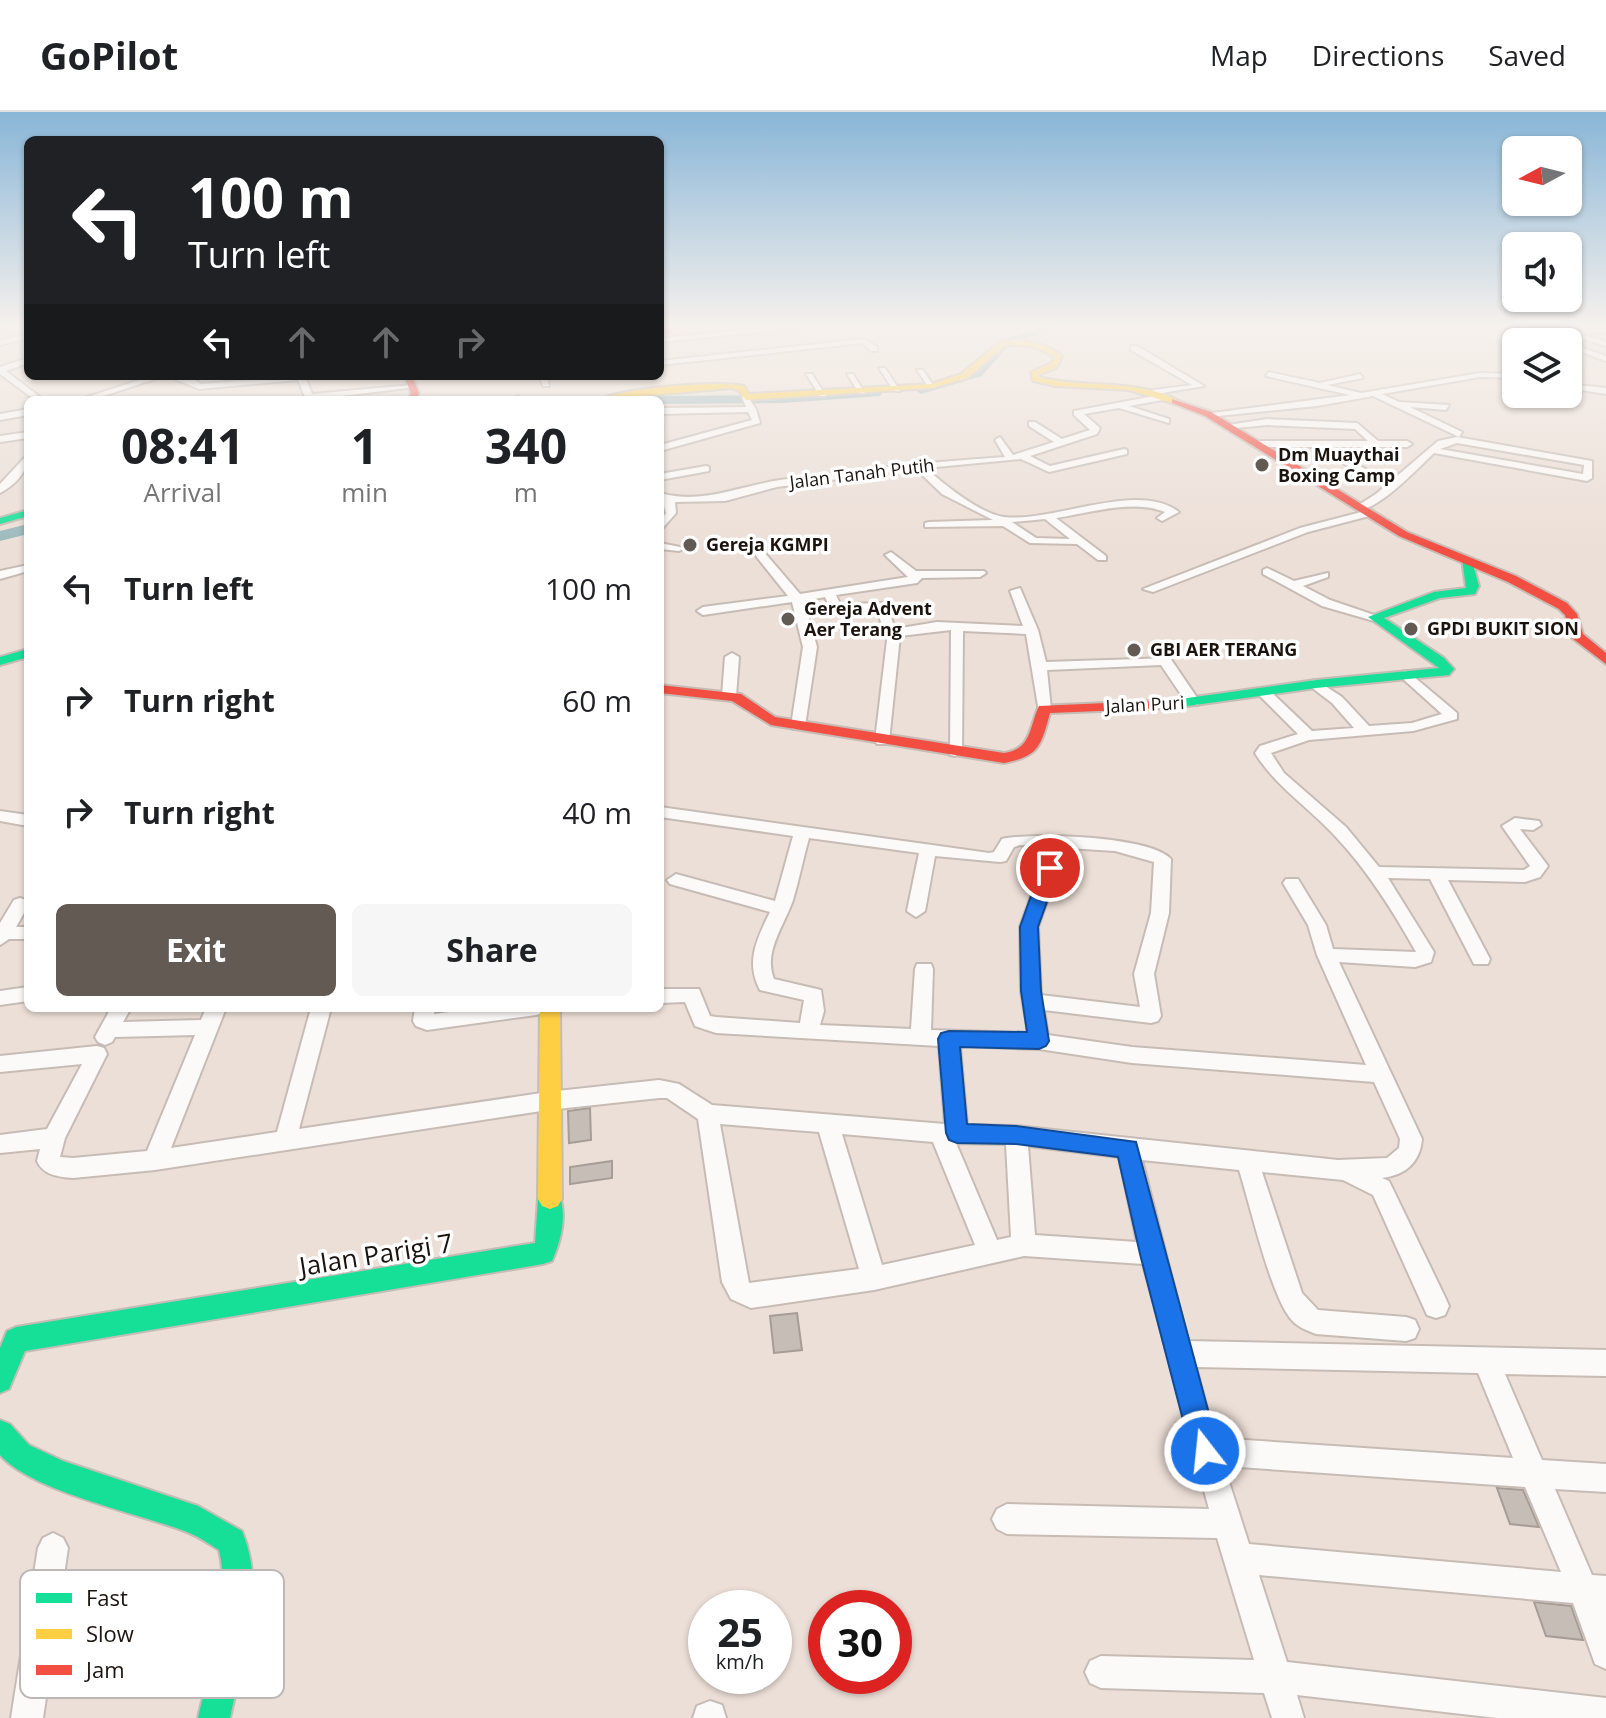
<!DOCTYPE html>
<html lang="en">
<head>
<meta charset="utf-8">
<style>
	:root { --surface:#fff; --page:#f6f6f6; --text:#202124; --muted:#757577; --line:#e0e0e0; --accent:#645a54 }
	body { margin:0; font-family:"Open Sans",sans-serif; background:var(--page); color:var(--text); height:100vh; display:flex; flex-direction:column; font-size:30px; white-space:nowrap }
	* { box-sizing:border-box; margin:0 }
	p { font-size:26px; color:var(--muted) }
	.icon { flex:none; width:44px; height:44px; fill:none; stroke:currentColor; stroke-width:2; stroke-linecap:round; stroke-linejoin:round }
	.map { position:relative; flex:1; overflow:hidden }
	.drawer { position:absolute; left:24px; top:284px; width:640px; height:616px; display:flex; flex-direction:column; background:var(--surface); border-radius:12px; box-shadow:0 2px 6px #0004 }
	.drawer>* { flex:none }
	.banner { position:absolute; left:24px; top:24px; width:640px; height:244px; border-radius:12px; box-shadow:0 2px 6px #0004; background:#202124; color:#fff; overflow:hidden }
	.needle { width:52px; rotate:263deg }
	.tools { position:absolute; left:1502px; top:24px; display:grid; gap:16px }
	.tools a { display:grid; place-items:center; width:80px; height:80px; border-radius:12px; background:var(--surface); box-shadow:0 2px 6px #0004; font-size:40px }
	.speed { position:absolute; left:688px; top:1478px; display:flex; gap:16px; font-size:40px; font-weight:700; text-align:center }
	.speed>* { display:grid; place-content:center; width:104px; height:104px; border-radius:50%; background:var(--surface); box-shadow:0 2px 6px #0004; line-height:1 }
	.speed small { font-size:20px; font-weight:400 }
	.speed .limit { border:12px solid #d22; background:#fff; color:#111 }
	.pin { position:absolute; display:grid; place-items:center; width:68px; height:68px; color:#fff; margin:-34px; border:4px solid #fff; border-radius:50%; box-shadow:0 2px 8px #0007 }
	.me { position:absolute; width:88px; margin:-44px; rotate:344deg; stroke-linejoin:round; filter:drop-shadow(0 0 6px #0008) }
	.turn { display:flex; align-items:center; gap:28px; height:168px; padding:0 32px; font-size:36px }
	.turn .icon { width:104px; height:104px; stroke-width:2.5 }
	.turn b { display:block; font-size:56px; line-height:68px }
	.lanes { display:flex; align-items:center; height:76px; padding:0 32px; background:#0003; justify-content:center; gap:40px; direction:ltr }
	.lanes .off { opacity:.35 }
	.eta { display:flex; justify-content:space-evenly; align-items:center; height:136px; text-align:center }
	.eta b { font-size:48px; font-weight:700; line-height:56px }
	.action { display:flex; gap:16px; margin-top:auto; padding:16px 32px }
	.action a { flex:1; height:92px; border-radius:12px; background:var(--accent); color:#fff; font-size:32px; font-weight:700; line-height:92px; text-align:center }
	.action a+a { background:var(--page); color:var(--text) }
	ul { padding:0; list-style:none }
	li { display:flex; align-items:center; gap:24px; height:112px; padding:0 32px }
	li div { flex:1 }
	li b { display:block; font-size:30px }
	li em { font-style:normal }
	header { display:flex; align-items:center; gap:48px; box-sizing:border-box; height:112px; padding:0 40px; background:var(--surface); border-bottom:2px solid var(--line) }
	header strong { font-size:38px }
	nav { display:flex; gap:44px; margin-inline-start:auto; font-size:28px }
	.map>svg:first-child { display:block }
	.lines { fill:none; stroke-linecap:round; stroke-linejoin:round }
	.river { fill:#9bb9bd; fill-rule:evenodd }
	.building { fill:#c6bdb6; stroke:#a69d96; stroke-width:2 }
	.street-casing { stroke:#c7bcb5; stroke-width:4 }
	.fast-casing { stroke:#c7bcb5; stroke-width:4 }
	.slow-casing { stroke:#c7bcb5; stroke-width:4 }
	.jam-casing { stroke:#c7bcb5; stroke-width:4 }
	.street { fill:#fcfaf9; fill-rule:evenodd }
	.fast { fill:#16e098; fill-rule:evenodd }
	.slow { fill:#ffcf43; fill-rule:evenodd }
	.jam { fill:#f24e42; fill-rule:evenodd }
	.route { fill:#1a73e8; stroke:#114b97; stroke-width:2 }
	.poi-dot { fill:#645a54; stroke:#fff; stroke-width:3 }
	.labels { text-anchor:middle; stroke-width:7; stroke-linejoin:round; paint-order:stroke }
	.far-poi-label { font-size:18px; font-weight:bold; fill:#1b130e; stroke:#fff; text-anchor:start }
	.far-street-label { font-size:18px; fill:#1b130e; stroke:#fff }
	.near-street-label { font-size:26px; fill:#1b130e; stroke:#fff }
	.key { fill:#fff; stroke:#bbb8b7; stroke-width:2 }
	.key-label { font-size:22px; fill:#1b130e }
</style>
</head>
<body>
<header>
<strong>GoPilot</strong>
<nav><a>Map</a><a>Directions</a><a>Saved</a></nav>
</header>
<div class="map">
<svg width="1606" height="1606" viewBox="0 0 1606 1606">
	<rect width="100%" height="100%" fill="#ecdfd7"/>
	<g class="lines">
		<path class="river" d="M1050,212H1067L1009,233L982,264L921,282L915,278L974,258L1001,229Z
			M875,277L882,281L880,284L783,291L660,292V288H647L654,284L783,283Z
			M28,412V422L0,429V419Z"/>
	</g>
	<path class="building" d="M590,996L591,1028L569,1031L568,999Z
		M612,1049V1066L570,1072V1055Z
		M797,1201L802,1238L774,1241L770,1204Z
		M1497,1376L1523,1378L1539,1415L1510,1412Z
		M1534,1490L1571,1494L1583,1528L1546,1524Z"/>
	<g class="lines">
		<g class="street-casing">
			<path id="street" d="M2,212H14L0,217Z
				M811,212H838L660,230V226Z
				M1606,216V220L1581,222L1606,230V234L1565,221Z
				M25,222H28V226L0,233V229Z
				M1546,223L1564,228L1565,230L1543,227Z
				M864,227L877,235V239H871L862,231L660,253V249Z
				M1568,231L1606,244V249L1568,235Z
				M1131,234H1137L1204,274L1150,283L1153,278L1192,273L1131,238Z
				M28,246V251L6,259L44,288H35L0,262V255Z
				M879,256H885L900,279H894Z
				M917,258H923L935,276H929Z
				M1269,260L1320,271L1360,262L1363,266L1327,273L1361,281L1480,261L1516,262V266L1480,265L1382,282L1399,290L1449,293L1446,298L1410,295L1462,320L1459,325L1373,284L1317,294L1208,305L1204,302L1350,283L1266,264Z
				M806,262H812L826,284H820Z
				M847,262H853L865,281H859Z
				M152,264H164L91,288H78Z
				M167,264L190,265L201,272L305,264L312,282L412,273L416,275L309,288L305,285L298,268L199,277Z
				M539,264H547L549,274H543Z
				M1568,272L1606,276V282L1568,276Z
				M746,282L756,297L760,311L660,339V333L752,308L748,300L660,302V296L746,295L742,285Z
				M1165,282L1168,287L1129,294L1169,307V311L1119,296L1084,302L1100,316L1097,322L1030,344L1050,354L1124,337L1127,338V342L1049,360L1021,347L926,356C943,372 981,402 1004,405C1053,411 1137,368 1179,400L1162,409L1157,406L1165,400C1133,387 1089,401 1056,406L1106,444V448H1098L1077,432L1030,431L1003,414L925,415V411L929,410L993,408L942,382L916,357L777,375L725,389L675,390L676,401L660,419V409L666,401L660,381C702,393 739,374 780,368C855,358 930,350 1005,345L995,328L1000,325L1013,343L1054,330L1029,314V310H1035L1062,327L1090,318L1074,303V299ZM1045,407L1070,427L1036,426L1012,410Z
				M518,284L522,288H511Z
				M28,297V303L0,308V302Z
				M1267,307L1357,311L1378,329H1407L1412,332L1407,335H1328L1372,361V365L1369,366L1315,335H1255L1250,332L1255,329H1368L1355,317L1267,313L1226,317L1222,314Z
				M28,320V326L0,330V324Z
				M1457,325L1592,349V366L1587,369L1434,341C1418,356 1378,399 1357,398V394L1376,382L1438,329ZM1457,331L1584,353L1583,362L1440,337Z
				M28,342C28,360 15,373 0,381V372Z
				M706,354L709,355V359L660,368V362Z
				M1369,398L1373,399V403L1308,420L1153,480L1143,477L1300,416Z
				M660,431L685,436L679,439L660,437Z
				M756,440H764L800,482L908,465L885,443L891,440L916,459H984L986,461L980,465L922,466L917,471L836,483L840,492L886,491L895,517L937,510L1023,514L1010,479L1020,476L1038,518L1046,550L1170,546L1200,590L1198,593H1188L1161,553L1047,558L1051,597L1044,601L1039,600L1026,522L963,519L962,640L955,644L950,643L951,518L900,524L889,629L887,632H877L875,629L887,528L877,498L836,500L832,499L825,485L804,489L817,535L805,614L803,617H793L791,614L803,535L792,490L703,503L697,499L703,495L788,484L756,444Z
				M28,453V459L0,467V459Z
				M1267,456L1294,469L1328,461V465L1303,474L1330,488L1380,505L1374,509L1322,494L1263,462V458Z
				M732,541L739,545L736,584L729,588L722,584L725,545Z
				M1407,559L1457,601V607L1413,619L1309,628L1271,641L1284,661L1346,715L1379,755L1524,758L1530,754L1502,714L1515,706L1539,709L1541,713L1533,718L1520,717L1548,754L1540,765L1525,770L1448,768L1490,847L1488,852H1474L1430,767L1388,766L1434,840L1431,850L1415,855L1339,850L1422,1027C1420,1051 1405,1063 1382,1066L1389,1069L1445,1185L1449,1194L1445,1203L1436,1206L1427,1203L1373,1083L1343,1068L1262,1060L1302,1181L1318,1198L1406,1205L1415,1208L1419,1217L1415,1226L1406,1229L1316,1222C1306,1218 1297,1215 1290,1206C1270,1181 1250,1092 1239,1058L1142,1048L1188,1229L1606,1238V1264L1505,1262L1542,1348L1606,1352V1380L1555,1377L1592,1463L1606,1464V1557L1595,1552L1573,1491L1259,1463L1287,1550L1606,1586V1606H1497L1297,1583L1304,1606H1272L1264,1581L1101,1576L1090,1571L1085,1560L1090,1549L1101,1544L1254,1548L1217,1426L1007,1422L997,1417L992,1407L997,1397L1007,1392L1209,1397L1143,1152L1024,1144L874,1178L751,1196L731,1187L722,1170L698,1007L667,986H659L548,998L155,1058L73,1066C59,1065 43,1063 37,1049L40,1037L0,1041V1023L47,1017L82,952L0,960V944L97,934L104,936L107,942L65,1026L60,1045L73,1046L147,1039L195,923L115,925L112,930L105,933L98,930L95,925L111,896H131L123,910L201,908L206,896H226L171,1036L277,1020L311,896H331L299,1017L548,980L659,968L679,972L712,993L945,1012L939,934L716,921L695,914L685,890L660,891V877H699L710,904L716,905L800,911L804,888L760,878C745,850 757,827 770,800L670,772L667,768L676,762L775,789L793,724L660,705V695L989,741L994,740L1002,727C1032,720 1151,724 1171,747L1169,801L1154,862L1161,904L1158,909L1151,911L1044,898L1048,923L1132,935L1366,953L1317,843L1308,813L1283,771L1286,767H1298L1326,813L1333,837L1416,840C1393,799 1368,759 1336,725C1309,695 1277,676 1255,641L1260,634L1298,622L1257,581L1259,578H1269L1312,619L1354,616L1332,591L1311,575V569L1316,568L1342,585L1369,614L1412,611L1442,602L1402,566V560ZM809,726L919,741L907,799L916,805L925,799L935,744L1000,750L1006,749L1014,735L1020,733L1115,739L1154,750L1151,801L1134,862L1140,895L1041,883L1038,815L1059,756L1050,750L1041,756L1020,815L1021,879L1028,921L931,918L933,857L931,852H917L915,857L911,917L820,913L824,899L821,878L774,867C763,840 784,814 793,788C799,768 803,747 809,726ZM960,934L1039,937L1132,951L1374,970L1400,1027L1399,1036L1387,1046L1338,1048L1016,1014L967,1013ZM720,1012L819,1020L859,1157L749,1171ZM842,1022L933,1030L975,1133L882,1153ZM956,1031L1006,1032L1011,1125L997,1128ZM1028,1034L1119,1045L1137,1130L1035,1123ZM1196,1255L1478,1261L1513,1346L1215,1326ZM1224,1354L1525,1375L1561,1460L1249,1432Z
				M0,699L28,703V714L0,709Z
				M20,786L26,788L28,794L16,815H28V827H9L0,833V811L14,788Z
				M28,875V889L0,893V879Z
				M415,896H435L434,902L478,896H546L543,901L536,903L427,918L416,914L413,909Z
				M53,1421L63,1426L68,1436L43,1606H11L38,1436L43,1426Z
				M710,1589L722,1593L726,1606H693L697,1594Z"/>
		</g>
		<g class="fast-casing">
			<path id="fast" d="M28,398V404L0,412V406Z
				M1462,447L1472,449L1479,474L1475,482L1440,486L1384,506L1444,546L1454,557L1449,563L1316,576L1173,596L1166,592L1173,588L1316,568L1439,556L1368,505L1434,480L1466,476Z
				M28,537V545L0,553V545Z
				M550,1077L558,1080C568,1101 561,1129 552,1149L543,1152L25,1239L9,1277L0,1281V1236L7,1219L16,1215L535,1131L538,1087L542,1080Z
				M0,1308L10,1312L29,1333L63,1349L198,1394L242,1419C267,1479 243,1546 230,1606H198C210,1552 232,1494 219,1438C209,1432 198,1424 187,1420C138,1401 33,1380 0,1343Z"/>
		</g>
		<g class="slow-casing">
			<path id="slow" d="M1001,229C1023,227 1045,230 1062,244L1056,256L1038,263L1039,265C1085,277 1137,266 1179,289L1175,292L1129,278L1055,274L1033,269L1031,260L1050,252L1055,246C1040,234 1025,233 1006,233L967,266L932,276L746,288L738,278L731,276L599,288C622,276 717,268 744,274L749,282L931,272L961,262Z
				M540,896H560L562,1087L558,1094L550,1097L542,1094L538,1087Z"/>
		</g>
		<g class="jam-casing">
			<path id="jam" d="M674,212H683L660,225V220Z
				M404,264H412L419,281L416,288H408L411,281Z
				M1172,287L1211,300L1407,420L1516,464L1567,491L1577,502L1583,522L1606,541V552L1572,526L1565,503L1559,497L1508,470L1399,424L1205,304L1172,291Z
				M660,573L741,582L775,605L1004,641C1032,637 1029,615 1039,594L1173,588L1180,592L1173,596L1050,601C1041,633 1040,644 1004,651L771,613L732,589L660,581Z"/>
		</g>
		<use href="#street" class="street"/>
		<use href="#fast" class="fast"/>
		<use href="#slow" class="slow"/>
		<use href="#jam" class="jam"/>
	</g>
	<linearGradient id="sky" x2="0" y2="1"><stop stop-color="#89b6d7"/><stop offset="0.49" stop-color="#f6f1ed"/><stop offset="1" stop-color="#f6f1ed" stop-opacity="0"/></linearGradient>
	<rect width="1606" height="437" fill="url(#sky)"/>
	<path class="route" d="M1050,750L1059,756L1038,815L1041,879L1049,929L1046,934L1039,937L960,935L967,1012L1016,1014L1136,1030L1219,1339L1215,1349L1205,1353L1195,1349L1191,1339L1140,1142L1118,1045L1016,1032L957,1031L949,1028L946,1021L938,927L941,921L949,919L1027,920L1021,879L1020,815L1041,756Z"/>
	<g class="poi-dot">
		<circle cx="1262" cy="353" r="8"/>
		<circle cx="690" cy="433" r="8"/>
		<circle cx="788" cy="507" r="8"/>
		<circle cx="1411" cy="517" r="8"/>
		<circle cx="1134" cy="538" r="8"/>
	</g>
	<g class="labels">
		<g class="far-poi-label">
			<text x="1278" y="349">Dm Muaythai<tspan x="1278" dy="21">Boxing Camp</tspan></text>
			<text x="706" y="439">Gereja KGMPI</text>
			<text x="804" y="503">Gereja Advent<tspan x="804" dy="21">Aer Terang</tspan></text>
			<text x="1427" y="523">GPDI BUKIT SION</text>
			<text x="1150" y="544">GBI AER TERANG</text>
		</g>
		<g class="far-street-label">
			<text transform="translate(862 362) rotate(-7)" y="6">Jalan Tanah Putih</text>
			<text transform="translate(1145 593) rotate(-3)" y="6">Jalan Puri</text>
		</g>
		<g class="near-street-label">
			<text transform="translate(376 1143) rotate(-9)" y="9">Jalan Parigi 7</text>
		</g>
	</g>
	<rect x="20" y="1458" width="264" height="128" rx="12" class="key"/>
	<rect x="36" y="1481" width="36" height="10" fill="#16e098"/>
	<rect x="36" y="1517" width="36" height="10" fill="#ffcf43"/>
	<rect x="36" y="1553" width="36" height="10" fill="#f24e42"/>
	<g class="key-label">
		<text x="86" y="1494">Fast</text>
		<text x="86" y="1530">Slow</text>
		<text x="86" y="1566">Jam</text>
	</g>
</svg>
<div class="tools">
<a><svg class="needle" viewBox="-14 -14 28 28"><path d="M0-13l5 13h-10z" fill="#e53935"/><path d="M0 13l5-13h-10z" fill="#757577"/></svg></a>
<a><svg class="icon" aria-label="sound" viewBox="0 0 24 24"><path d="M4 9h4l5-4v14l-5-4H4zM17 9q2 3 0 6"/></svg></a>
<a><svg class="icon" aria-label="layers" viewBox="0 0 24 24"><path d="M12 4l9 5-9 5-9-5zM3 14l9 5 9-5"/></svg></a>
</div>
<div class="speed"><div>25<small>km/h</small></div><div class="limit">30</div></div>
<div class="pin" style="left:1050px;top:756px;background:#d93025"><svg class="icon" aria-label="arrive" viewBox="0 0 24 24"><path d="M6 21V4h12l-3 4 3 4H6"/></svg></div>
<svg class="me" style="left:1205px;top:1339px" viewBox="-20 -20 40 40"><circle r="17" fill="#1a73e8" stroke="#fff" stroke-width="3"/><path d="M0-11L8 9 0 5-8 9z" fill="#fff"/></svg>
<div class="banner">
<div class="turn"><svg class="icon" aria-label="left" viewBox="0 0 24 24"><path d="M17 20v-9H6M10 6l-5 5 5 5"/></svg><div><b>100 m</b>Turn left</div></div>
<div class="lanes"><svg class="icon" aria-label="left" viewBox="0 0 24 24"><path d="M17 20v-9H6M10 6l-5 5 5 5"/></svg><svg class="icon off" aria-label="ahead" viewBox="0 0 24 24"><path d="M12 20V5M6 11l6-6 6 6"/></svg><svg class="icon off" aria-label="ahead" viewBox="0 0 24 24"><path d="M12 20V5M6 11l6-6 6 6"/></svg><svg class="icon off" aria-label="right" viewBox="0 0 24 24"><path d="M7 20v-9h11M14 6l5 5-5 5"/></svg></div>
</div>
<section class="drawer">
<div class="eta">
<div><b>08:41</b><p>Arrival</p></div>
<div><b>1</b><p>min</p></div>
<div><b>340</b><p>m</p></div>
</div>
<ul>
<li><svg class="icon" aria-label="left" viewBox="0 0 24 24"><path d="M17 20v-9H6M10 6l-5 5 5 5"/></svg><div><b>Turn left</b></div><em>100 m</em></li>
<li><svg class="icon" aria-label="right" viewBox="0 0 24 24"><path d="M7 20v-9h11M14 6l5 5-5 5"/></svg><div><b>Turn right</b></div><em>60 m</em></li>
<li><svg class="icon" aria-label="right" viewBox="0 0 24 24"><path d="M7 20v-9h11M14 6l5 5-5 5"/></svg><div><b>Turn right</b></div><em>40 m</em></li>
</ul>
<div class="action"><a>Exit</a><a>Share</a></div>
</section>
</div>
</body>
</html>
